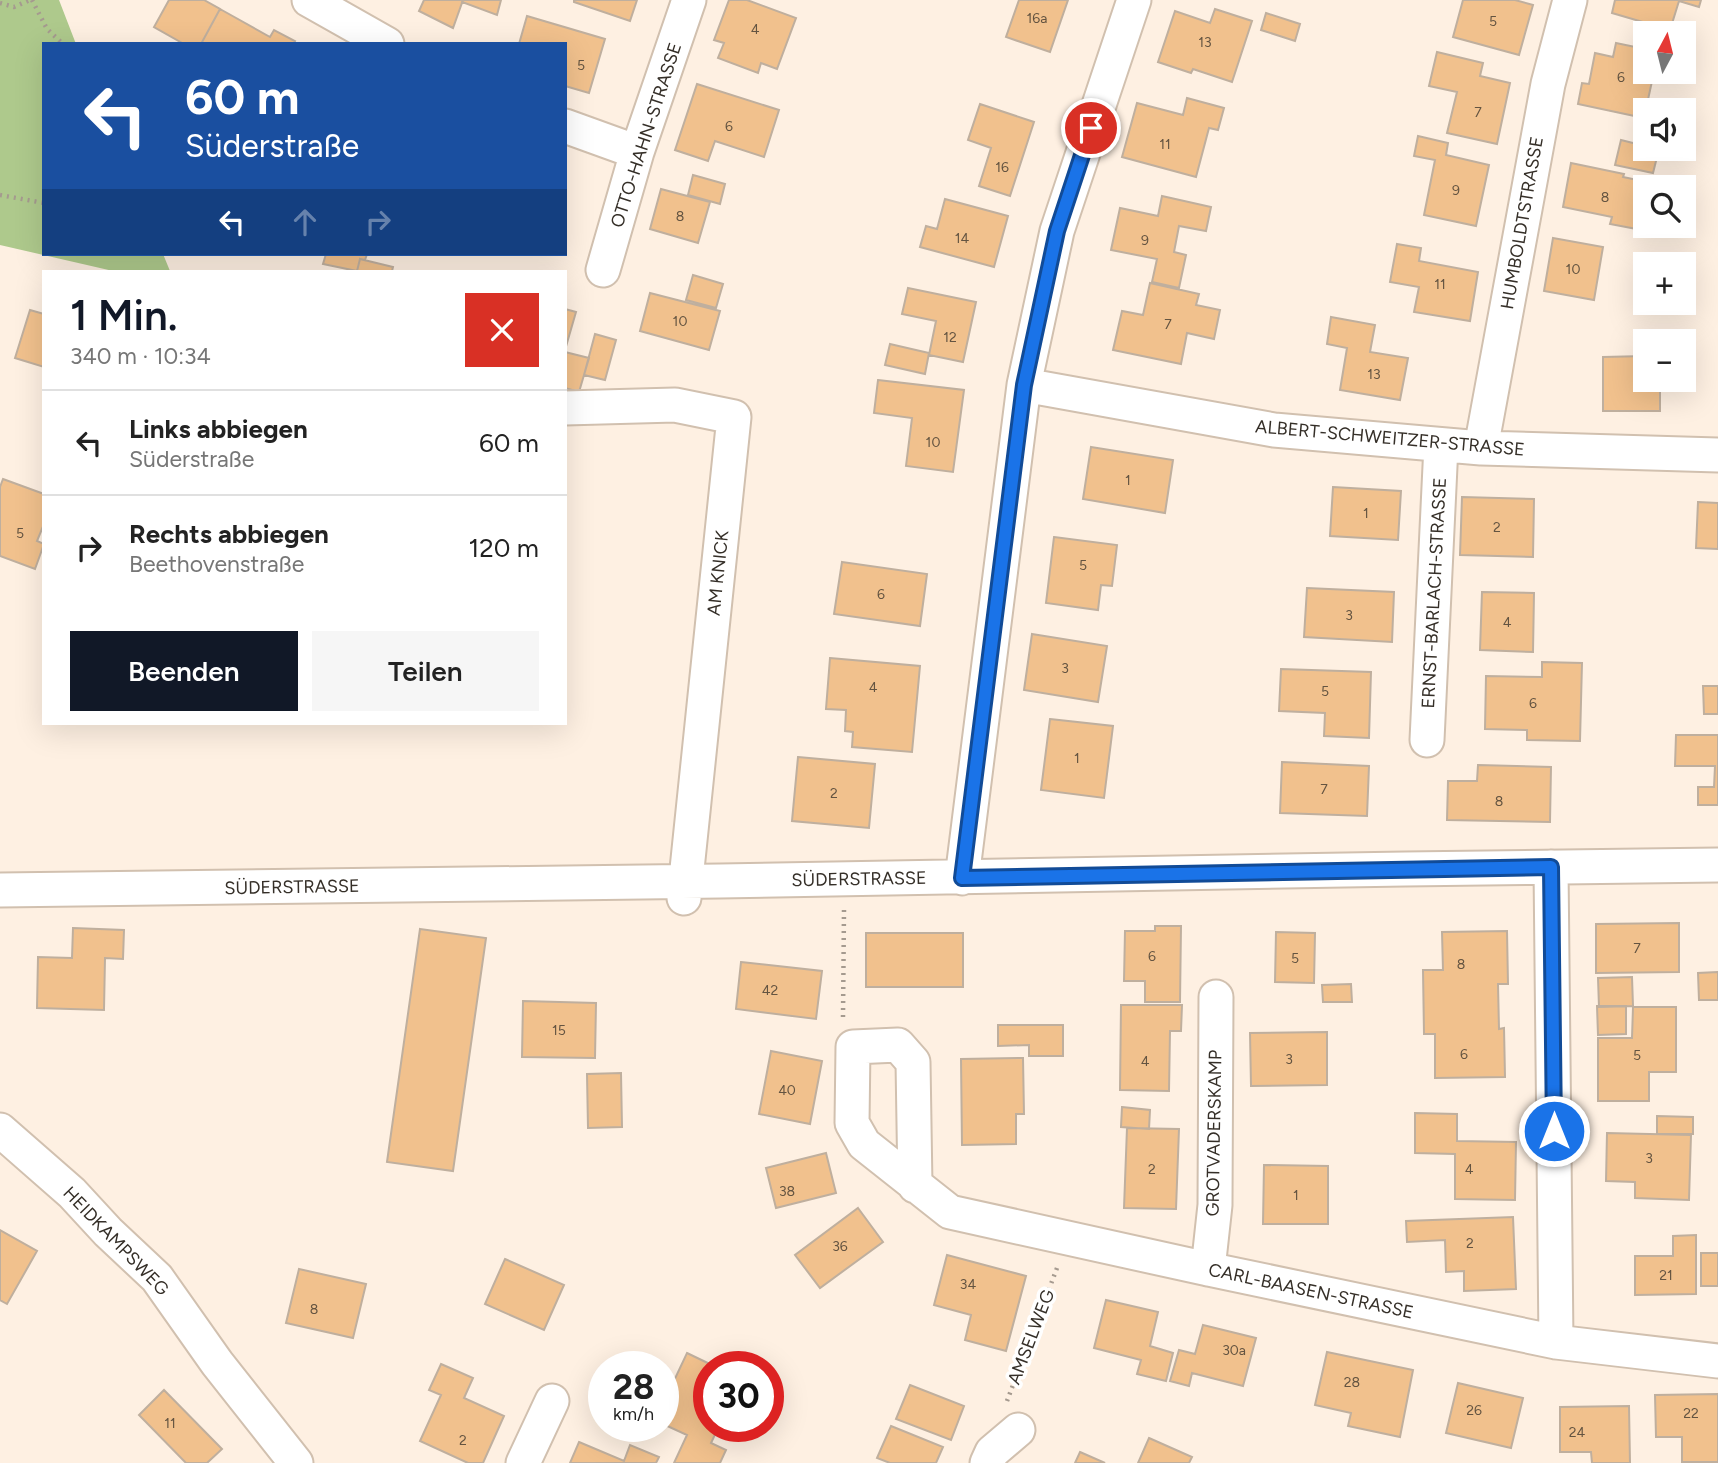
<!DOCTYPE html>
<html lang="de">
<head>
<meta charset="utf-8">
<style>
	:root { --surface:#fff; --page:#f6f6f6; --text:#222; --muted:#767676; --line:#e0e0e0; --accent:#111827 }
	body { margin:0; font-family:Figtree,sans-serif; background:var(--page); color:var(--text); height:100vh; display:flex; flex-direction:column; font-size:26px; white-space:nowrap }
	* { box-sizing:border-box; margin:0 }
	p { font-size:23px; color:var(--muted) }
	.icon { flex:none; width:38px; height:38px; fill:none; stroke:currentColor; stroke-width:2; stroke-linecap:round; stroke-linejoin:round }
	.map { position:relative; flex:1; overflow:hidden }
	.panel { position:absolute; left:42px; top:270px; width:525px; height:455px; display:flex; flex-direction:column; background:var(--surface); border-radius:0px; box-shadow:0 7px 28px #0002 }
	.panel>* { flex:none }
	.guide { position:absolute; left:42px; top:42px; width:525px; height:214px; border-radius:0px; box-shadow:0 7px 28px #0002; background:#1a4fa0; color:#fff; overflow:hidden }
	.needle { width:46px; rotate:7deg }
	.buttons { position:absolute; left:1633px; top:21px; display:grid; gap:14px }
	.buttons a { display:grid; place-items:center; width:63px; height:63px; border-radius:0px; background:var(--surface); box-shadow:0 7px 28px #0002; font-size:35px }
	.speed { position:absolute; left:588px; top:1351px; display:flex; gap:14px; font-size:35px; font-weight:700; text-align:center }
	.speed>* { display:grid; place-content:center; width:91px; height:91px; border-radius:50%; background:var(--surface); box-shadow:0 7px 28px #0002; line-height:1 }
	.speed small { font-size:18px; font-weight:400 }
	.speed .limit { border:10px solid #d22; background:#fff; color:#111 }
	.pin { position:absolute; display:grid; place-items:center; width:60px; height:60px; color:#fff; margin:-30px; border:4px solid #fff; border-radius:50%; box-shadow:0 2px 7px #0007 }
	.me { position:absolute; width:77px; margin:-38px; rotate:0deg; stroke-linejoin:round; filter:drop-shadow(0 0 5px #0008) }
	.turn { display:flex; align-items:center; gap:24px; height:147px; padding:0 28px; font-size:32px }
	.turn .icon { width:91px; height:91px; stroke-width:2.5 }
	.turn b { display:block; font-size:49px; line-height:60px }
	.lanes { display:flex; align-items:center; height:66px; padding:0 28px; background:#0003; justify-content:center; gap:35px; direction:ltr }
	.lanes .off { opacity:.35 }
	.round { display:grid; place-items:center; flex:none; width:74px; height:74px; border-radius:0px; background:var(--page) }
	.head { display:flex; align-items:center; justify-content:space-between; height:119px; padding:0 28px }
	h1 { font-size:42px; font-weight:600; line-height:52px; color:var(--accent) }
	.action { display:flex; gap:14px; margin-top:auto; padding:14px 28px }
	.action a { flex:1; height:80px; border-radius:0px; background:var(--accent); color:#fff; font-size:28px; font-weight:600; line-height:80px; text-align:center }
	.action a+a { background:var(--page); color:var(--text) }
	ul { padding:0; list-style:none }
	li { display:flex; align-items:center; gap:21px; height:105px; padding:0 28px; border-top:2px solid var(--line) }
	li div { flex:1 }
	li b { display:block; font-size:26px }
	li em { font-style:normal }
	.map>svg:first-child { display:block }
	.forest { fill:#aec98c }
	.building { fill:#f1c18d; stroke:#bfaf9e; stroke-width:2 }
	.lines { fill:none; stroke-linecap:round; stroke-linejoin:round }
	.minor-casing { stroke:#d1c0af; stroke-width:37 }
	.path { stroke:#a59a8f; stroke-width:4.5; stroke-dasharray:2 5; stroke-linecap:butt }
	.minor { stroke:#fff; stroke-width:33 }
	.route-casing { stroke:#114b97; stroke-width:18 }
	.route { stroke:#1a73e8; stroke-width:12 }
	.labels { text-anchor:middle; stroke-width:7; stroke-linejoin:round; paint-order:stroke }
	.number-label { font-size:14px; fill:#645441 }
	.street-label { font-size:18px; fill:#352f28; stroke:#fff }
</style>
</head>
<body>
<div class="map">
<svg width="1718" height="1463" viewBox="0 0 1718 1463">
	<rect width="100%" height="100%" fill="#fef0e2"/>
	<path class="forest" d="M0,0H59L76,44H44V254H163L170,271H113L0,245Z"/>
	<path class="building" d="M169,0H204L220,9L201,44H184L154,27Z
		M424,0H463L453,28L419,11Z
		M463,0H501L497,15L462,2Z
		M574,0H637L630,21L574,2Z
		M729,0H747L796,18L777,69L761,63L758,73L718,58L724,43L714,40Z
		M1019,0H1068L1050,52L1006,37Z
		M1463,0H1515L1533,5L1519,55L1453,37Z
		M1615,0H1701L1699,7L1679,1L1670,30L1612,13Z
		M220,9L270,37L274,30L295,41L293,44H201Z
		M1215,9L1252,21L1232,82L1193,69L1191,73L1158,62L1175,11L1210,23Z
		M1266,13L1300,24L1295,41L1261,30Z
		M527,16L605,39L589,93L565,86V44H519Z
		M1616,43L1645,49V72H1654L1644,118L1578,104L1582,83L1589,84L1595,53L1613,57Z
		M1437,52L1483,63L1480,76L1510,83L1497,144L1447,133L1457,92L1429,86Z
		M697,84L779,110L764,157L715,141L708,161L675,150Z
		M1187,98L1224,108L1218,130L1209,128L1196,177L1122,157L1137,103L1183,115Z
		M980,104L1034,122L1010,196L979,186L991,148L968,140Z
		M1418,136L1448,143L1446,155L1489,165L1476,226L1424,215L1435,160L1414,156Z
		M1621,140L1645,146V149H1659L1653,173L1615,165Z
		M1571,163L1624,174L1623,177L1652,183L1651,187H1645V217L1642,230L1610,224L1612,217L1563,207Z
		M693,175L725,184L720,204L688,195Z
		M661,189L710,202L698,243L650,229Z
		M1162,196L1211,207L1206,231L1179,226L1174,252L1186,255L1179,288L1152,282L1157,259L1111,250L1120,208L1158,216Z
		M945,199L1008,216L994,267L920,247L926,226L937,229Z
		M1553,238L1603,247L1594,300L1544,291Z
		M1397,244L1421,248L1419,261L1478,272L1470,321L1414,312L1419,287L1390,282Z
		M326,254H367L365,260L360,259L357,271L323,264Z
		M360,259L393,267L392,271H357Z
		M693,275L723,284L716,308L686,300Z
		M1150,283L1199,294L1196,305L1220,310L1214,339L1187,333L1181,364L1113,350L1122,311L1143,315Z
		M908,288L976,302L963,362L929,355L936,321L902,314Z
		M650,293L720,311L709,350L640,331Z
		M565,309L576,312L565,350Z
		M30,310L44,314V367L15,358Z
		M1331,317L1375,325L1370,352L1408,358L1400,400L1340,390L1347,348L1327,344Z
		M595,334L616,340L605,380L584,375Z
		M890,344L929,353L925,374L885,365Z
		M565,352L589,358L579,392L565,388Z
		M1645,356V380H1660V411H1603V357Z
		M878,380L964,390L953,472L906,466L912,418L874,413Z
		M1091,447L1173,460L1165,513L1083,499Z
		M3,479L44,494V524L37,541L44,544L35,569L0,556V487Z
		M1333,487L1401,491L1398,540L1330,536Z
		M1462,497L1534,499L1533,557L1460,555Z
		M1698,502L1718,503V549L1696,548Z
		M1054,537L1117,545L1112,586L1101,585L1098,610L1046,603Z
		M842,562L927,574L920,626L834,614Z
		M1307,588L1394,592L1392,642L1304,637Z
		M1482,592L1534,593L1533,652L1480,650Z
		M1032,634L1107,646L1098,702L1024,690Z
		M830,658L920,666L912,752L852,747L853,732L845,731L846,710L826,709Z
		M1542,662L1582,663L1580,741L1527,740V730L1485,729L1486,676L1542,677Z
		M1281,669L1371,672L1369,738L1324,736L1325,713L1279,711Z
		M1703,686H1718V714H1704Z
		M1050,719L1113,726L1104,798L1041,790Z
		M1676,735H1718V805H1698V787H1714L1715,766H1675Z
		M798,757L875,764L869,828L792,821Z
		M1282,762L1369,766L1367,816L1280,813Z
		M1478,765L1551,767L1550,822L1447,820L1448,781H1477Z
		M1679,923V972L1596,973V924Z
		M1155,926H1181L1180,1002H1145V981H1124L1125,931H1155Z
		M73,928L124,930L123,959L105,958L104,1010L37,1008L38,957L72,958Z
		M420,929L486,938L453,1171L387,1162Z
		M1507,931L1508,984H1498L1499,1029L1504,1028L1505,1077L1435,1078V1034H1424L1423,970H1443L1442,932Z
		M1276,932L1315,933L1314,983L1275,982Z
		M866,933H963V987H866Z
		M741,962L822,971L816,1019L736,1009Z
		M1718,972V1000H1699L1698,973Z
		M1632,977L1633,1006L1599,1007L1598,978Z
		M1351,984L1352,1002H1323L1322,985Z
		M523,1001L596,1003L595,1058L522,1057Z
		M1121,1005H1182L1181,1031H1170L1169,1091L1120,1090Z
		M1597,1006H1626V1034L1598,1035Z
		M1633,1007H1676V1072H1649V1101H1598V1038H1632Z
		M998,1025H1063V1056H1029V1045L998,1046Z
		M1327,1032V1085L1251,1086L1250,1033Z
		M771,1051L822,1061L810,1124L759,1114Z
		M1023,1058L1024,1114H1016V1144L962,1145L961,1059Z
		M621,1073L622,1127L588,1128L587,1074Z
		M1122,1107L1150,1110L1149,1129L1121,1127Z
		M1415,1113L1457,1114V1141L1516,1142L1515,1200L1455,1199V1154L1415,1153Z
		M1657,1116L1693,1117V1134H1657Z
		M1127,1128L1179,1129L1176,1209L1124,1208Z
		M1607,1133L1691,1135L1689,1200L1635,1198V1182L1606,1181Z
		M826,1153L836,1193L776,1208L766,1168Z
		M1264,1165L1328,1166V1224H1263Z
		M858,1208L883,1242L820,1288L795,1255Z
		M1513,1217L1516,1289L1464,1291V1271L1446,1272L1445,1240L1407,1242L1406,1221Z
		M0,1230L37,1251L7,1304L0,1300Z
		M1696,1235V1294L1635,1295V1256H1673V1236Z
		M1701,1253H1718V1286H1701Z
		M947,1255L1026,1276L1006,1351L965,1340L971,1315L934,1305Z
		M505,1259L564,1285L544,1330L485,1304Z
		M299,1269L366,1284L353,1338L286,1323Z
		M1106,1300L1158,1312L1150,1346L1173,1353L1166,1381L1137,1374L1141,1360L1094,1348Z
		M1203,1325L1256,1338L1243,1386L1192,1373L1189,1386L1170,1381L1179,1350L1195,1354Z
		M1327,1352L1413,1370L1400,1437L1348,1426L1351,1413L1315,1405Z
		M687,1353L716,1367H709V1426H719L711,1443L726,1450L720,1463H674L687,1435L663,1424V1404Z
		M441,1364L473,1378L464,1398L504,1416L483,1463H468L420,1441L441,1395L429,1390Z
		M1458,1383L1523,1398L1511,1448L1446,1433Z
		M910,1385L964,1406L951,1440L896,1419Z
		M164,1390L222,1449L207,1463H186L139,1415Z
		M1718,1394V1462H1682V1437H1656L1655,1395Z
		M1629,1406L1630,1463H1592L1591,1452H1560V1407Z
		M891,1426L943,1447L936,1463H890L877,1458Z
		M1149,1438L1192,1457L1189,1463H1138Z
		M579,1442L624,1461L630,1445L659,1457L656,1463H570Z
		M1080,1452L1105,1463H1075Z"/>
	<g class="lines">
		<g class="minor-casing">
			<path id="minor" d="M309,0L387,44
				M565,126L637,152
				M603,270L637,152L689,0
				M1024,385L1274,430L1481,448L1718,455
				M565,408L675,405L734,417L684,898
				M1481,448L1548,84L1570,0
				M1427,740L1441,445
				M1551,867L1556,1342
				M962,878L1024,385L1057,231L1134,0
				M0,890L720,881L1405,869L1718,865
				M0,1130L72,1193L108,1232L157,1278L217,1363L296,1463
				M915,1186L913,1062L898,1045L853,1047L852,1123L864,1144L950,1212L1208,1269L1556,1342L1718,1361
				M1208,1269L1215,1205L1216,997
				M523,1463L552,1401
				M987,1463L992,1452L1018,1430"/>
		</g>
		<path class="path" d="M32,0L47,29L63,44
			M0,3L14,7L30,0
			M0,195L44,203
			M843,1017L844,910
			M1007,1401L1057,1268"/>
		<use href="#minor" class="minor"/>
	</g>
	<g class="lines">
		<g class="route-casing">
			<path id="route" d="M1091,128L1057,231L1024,385L962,878L1551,867L1554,1131"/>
		</g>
		<use href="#route" class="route"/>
	</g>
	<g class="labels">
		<g class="number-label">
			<text x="1037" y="23">16a</text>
			<text x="1493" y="26">5</text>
			<text x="755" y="34">4</text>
			<text x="1205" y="47">13</text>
			<text x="581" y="70">5</text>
			<text x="1621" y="82">6</text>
			<text x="1478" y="117">7</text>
			<text x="729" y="131">6</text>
			<text x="1165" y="149">11</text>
			<text x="1002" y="172">16</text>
			<text x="1456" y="195">9</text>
			<text x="1605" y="202">8</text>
			<text x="680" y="221">8</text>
			<text x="962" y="243">14</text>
			<text x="1145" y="245">9</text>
			<text x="1573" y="274">10</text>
			<text x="1440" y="289">11</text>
			<text x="680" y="326">10</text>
			<text x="1168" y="329">7</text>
			<text x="950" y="342">12</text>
			<text x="1374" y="379">13</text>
			<text x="933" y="447">10</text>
			<text x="1128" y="485">1</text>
			<text x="1366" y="518">1</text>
			<text x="1497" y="532">2</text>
			<text x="20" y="538">5</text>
			<text x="1083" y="570">5</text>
			<text x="881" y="599">6</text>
			<text x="1349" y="620">3</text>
			<text x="1507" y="627">4</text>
			<text x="1065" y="673">3</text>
			<text x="873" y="692">4</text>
			<text x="1325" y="696">5</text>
			<text x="1533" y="708">6</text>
			<text x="1077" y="763">1</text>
			<text x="1324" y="794">7</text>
			<text x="834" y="798">2</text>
			<text x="1499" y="806">8</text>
			<text x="1637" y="953">7</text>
			<text x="1152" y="961">6</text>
			<text x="1295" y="963">5</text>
			<text x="1461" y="969">8</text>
			<text x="770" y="995">42</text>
			<text x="559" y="1035">15</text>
			<text x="1464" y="1059">6</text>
			<text x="1637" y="1060">5</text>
			<text x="1289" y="1064">3</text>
			<text x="1145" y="1066">4</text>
			<text x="787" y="1095">40</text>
			<text x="1649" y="1163">3</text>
			<text x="1152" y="1174">2</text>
			<text x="1469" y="1174">4</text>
			<text x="787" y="1196">38</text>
			<text x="1296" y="1200">1</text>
			<text x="1470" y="1248">2</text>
			<text x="840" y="1251">36</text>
			<text x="1666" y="1280">21</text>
			<text x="968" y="1289">34</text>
			<text x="314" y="1314">8</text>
			<text x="1234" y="1355">30a</text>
			<text x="1352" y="1387">28</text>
			<text x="1474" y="1415">26</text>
			<text x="1691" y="1418">22</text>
			<text x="170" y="1428">11</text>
			<text x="1577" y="1437">24</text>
			<text x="463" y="1445">2</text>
		</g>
		<g class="street-label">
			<text transform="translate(646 135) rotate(-72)" y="6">OTTO-HAHN-STRASSE</text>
			<text transform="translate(1522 223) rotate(-80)" y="6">HUMBOLDTSTRASSE</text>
			<text transform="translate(1390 438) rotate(5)" y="6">ALBERT-SCHWEITZER-STRASSE</text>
			<text transform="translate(718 573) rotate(-84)" y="6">AM KNICK</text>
			<text transform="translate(1434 593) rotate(-87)" y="6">ERNST-BARLACH-STRASSE</text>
			<text transform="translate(859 879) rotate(-1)" y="6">SÜDERSTRASSE</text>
			<text transform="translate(292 887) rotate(-1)" y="6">SÜDERSTRASSE</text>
			<text transform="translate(1214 1133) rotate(-89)" y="6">GROTVADERSKAMP</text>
			<text transform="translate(116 1241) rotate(46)" y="6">HEIDKAMPSWEG</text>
			<text transform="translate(1311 1291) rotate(12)" y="6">CARL-BAASEN-STRASSE</text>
			<text transform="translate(1031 1337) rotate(-69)" y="6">AMSELWEG</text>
		</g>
	</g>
</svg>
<div class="buttons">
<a><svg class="needle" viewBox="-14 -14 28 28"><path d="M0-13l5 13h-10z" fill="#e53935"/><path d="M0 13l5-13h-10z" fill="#767676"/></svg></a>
<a><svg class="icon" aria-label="sound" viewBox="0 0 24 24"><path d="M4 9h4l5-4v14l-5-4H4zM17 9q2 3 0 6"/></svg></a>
<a><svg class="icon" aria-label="search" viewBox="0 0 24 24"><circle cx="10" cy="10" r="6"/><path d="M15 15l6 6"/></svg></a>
<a>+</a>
<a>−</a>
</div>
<div class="speed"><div>28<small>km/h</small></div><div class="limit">30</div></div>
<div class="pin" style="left:1091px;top:128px;background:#d93025"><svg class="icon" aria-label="arrive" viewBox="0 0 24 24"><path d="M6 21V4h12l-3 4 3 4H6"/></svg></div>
<svg class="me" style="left:1554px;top:1131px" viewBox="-20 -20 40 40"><circle r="17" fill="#1a73e8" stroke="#fff" stroke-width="3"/><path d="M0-11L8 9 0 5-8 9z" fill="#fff"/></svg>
<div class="guide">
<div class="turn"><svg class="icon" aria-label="left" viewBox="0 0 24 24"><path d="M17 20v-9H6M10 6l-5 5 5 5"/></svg><div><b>60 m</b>Süderstraße</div></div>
<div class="lanes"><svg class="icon" aria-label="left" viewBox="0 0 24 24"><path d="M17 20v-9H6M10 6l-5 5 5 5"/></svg><svg class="icon off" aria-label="ahead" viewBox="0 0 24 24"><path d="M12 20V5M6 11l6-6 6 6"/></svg><svg class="icon off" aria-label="right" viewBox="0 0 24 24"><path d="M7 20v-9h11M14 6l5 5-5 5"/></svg></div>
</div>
<section class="panel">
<div class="head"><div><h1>1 Min.</h1><p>340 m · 10:34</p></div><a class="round" style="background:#d93025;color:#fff"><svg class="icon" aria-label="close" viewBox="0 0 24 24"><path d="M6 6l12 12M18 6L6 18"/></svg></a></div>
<ul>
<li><svg class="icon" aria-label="left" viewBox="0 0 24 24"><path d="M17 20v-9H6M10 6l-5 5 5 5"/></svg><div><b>Links abbiegen</b><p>Süderstraße</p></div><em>60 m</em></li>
<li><svg class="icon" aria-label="right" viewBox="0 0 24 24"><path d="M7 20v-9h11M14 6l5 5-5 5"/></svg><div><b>Rechts abbiegen</b><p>Beethovenstraße</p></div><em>120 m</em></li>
</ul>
<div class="action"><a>Beenden</a><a>Teilen</a></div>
</section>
</div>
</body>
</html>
